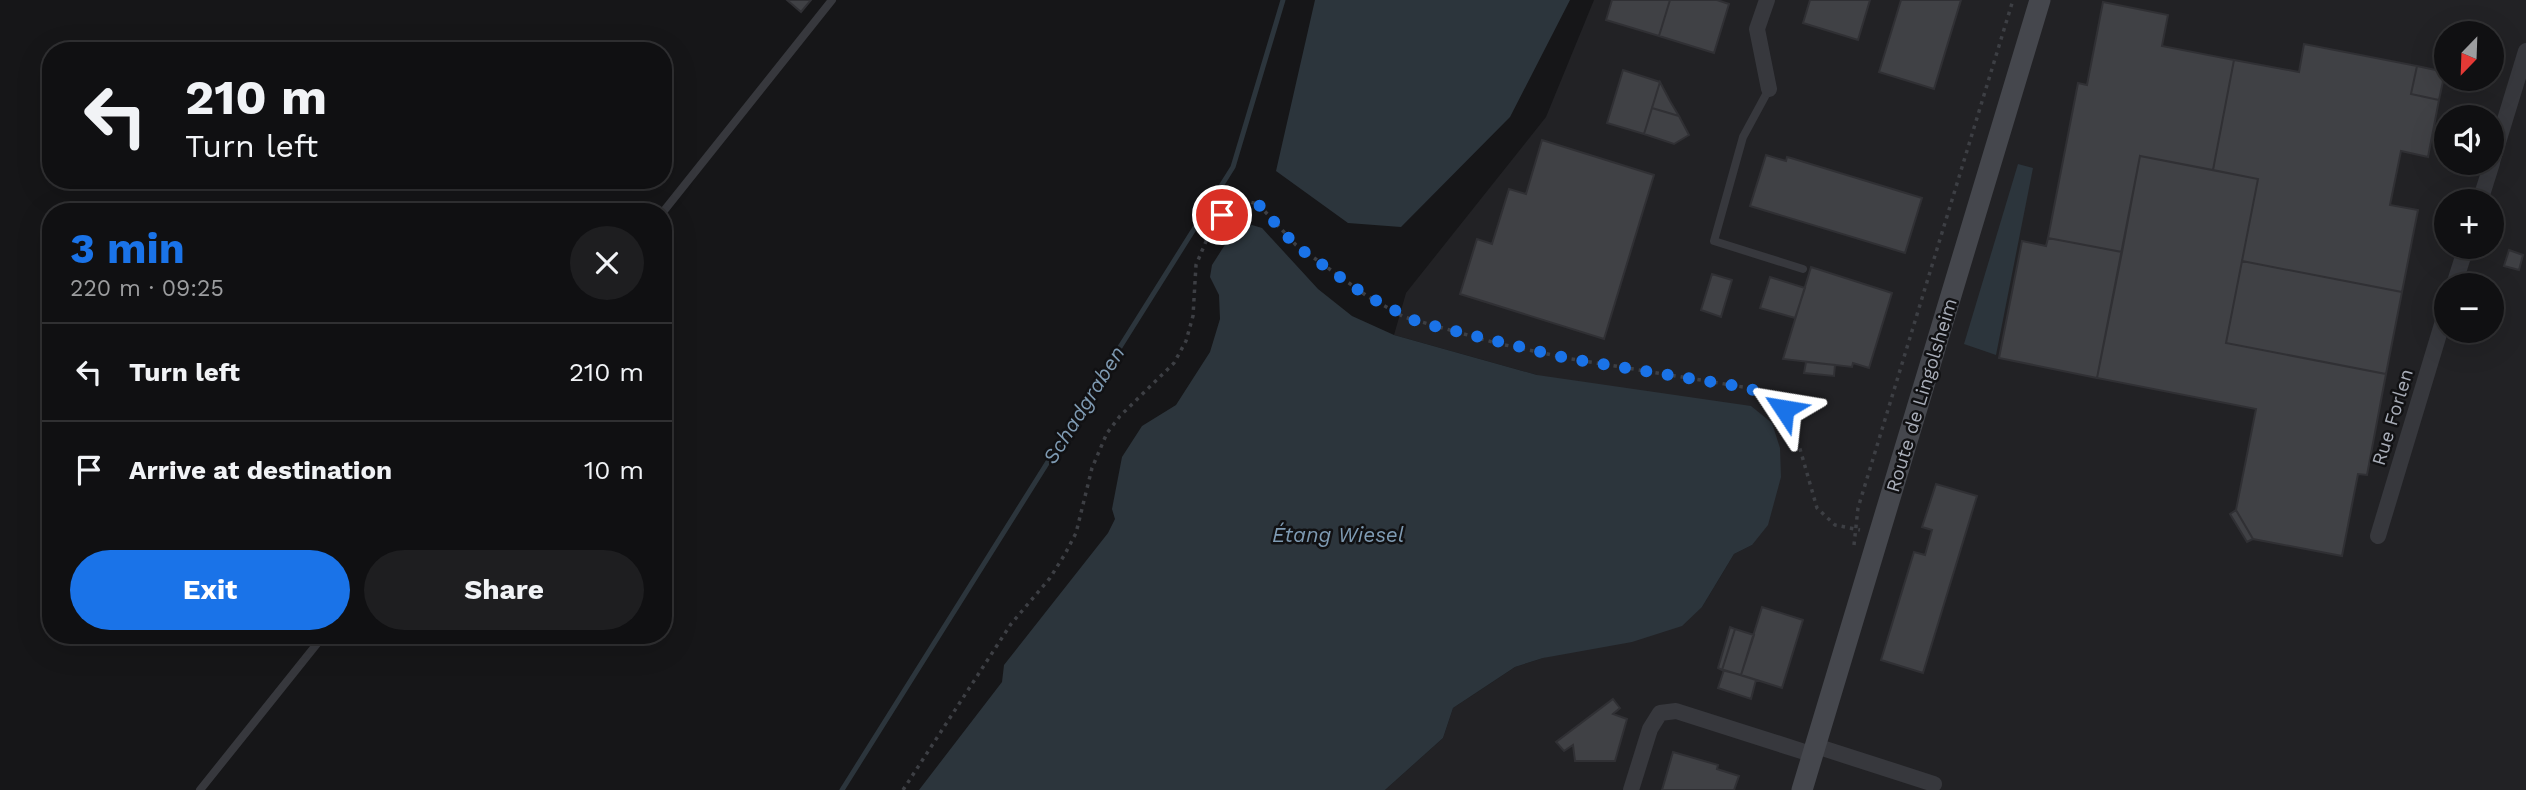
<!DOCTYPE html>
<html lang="en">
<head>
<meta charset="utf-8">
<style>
	:root { --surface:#101012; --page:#1e1e20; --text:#f1f3f6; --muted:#9c9d9f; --line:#303032; --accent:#1a73e8 }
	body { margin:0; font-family:"Work Sans",sans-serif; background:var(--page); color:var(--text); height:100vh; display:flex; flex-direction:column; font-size:26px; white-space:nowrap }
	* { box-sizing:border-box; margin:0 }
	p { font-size:23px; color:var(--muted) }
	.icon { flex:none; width:38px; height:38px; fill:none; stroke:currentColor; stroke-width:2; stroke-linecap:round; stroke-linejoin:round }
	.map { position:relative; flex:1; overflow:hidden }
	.side { position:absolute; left:42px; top:203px; width:630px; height:441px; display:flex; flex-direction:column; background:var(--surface); border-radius:28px; box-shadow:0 7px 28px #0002,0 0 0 2px var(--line) }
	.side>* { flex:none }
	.guide { position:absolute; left:42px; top:42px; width:630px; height:147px; border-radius:28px; box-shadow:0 7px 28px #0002,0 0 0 2px var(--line); background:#101012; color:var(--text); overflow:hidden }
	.needle { width:46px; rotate:203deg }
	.controls { position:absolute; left:2434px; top:21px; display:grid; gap:14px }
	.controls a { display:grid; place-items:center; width:70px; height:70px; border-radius:50%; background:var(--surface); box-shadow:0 7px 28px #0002,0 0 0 2px var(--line); font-size:35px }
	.pin { position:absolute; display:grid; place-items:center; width:60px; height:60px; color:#fff; margin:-30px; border:4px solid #fff; border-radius:50%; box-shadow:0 2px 7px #0007 }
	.me { position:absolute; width:77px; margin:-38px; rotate:303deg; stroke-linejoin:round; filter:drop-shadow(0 0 5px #0008) }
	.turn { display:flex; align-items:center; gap:24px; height:147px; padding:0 28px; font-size:32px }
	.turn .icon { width:91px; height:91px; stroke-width:2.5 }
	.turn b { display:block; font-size:49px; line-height:60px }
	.round { display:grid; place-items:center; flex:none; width:74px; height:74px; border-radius:37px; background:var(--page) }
	.headline { display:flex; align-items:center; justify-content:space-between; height:119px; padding:0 28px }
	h1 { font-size:42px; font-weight:700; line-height:52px; color:var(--accent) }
	.cta { display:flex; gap:14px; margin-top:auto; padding:14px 28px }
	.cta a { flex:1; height:80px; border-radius:42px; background:var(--accent); color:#fff; font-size:28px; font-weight:700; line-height:80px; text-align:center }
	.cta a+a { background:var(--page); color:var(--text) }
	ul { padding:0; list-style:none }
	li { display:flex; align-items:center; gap:21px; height:98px; padding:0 28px; border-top:2px solid var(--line) }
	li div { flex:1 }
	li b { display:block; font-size:26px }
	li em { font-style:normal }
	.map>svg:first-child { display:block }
	.built { fill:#222225; fill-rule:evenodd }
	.water { fill:#2c353c }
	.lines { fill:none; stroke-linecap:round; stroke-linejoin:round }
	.stream { stroke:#2c353c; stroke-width:5 }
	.building { fill:#404145; stroke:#303034; stroke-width:2 }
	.path { stroke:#3d3f44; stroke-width:3.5; stroke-dasharray:3.5 5; stroke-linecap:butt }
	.service { stroke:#37383d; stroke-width:8 }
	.minor { stroke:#37383d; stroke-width:16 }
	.secondary { stroke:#45474d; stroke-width:21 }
	.route { stroke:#1a73e8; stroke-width:12; stroke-dasharray:0 21.6 }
	.labels { text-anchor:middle; stroke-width:5; stroke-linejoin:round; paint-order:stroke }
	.street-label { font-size:19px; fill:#a8adb8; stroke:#111113 }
	.water-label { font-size:21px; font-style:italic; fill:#7f9bb3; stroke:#111113 }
</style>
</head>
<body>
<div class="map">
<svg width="2526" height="790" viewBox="0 0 2526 790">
	<rect width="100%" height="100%" fill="#161618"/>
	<path class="built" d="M1594,0H2526V790H1385L1443,738L1453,708L1515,667L1702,607L1734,554L1752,545L1537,375L1394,335L1406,293L1546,117ZM2446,33H2492V79H2446ZM2446,117H2492V163H2446ZM2446,201H2492V247H2446ZM2446,285H2492V331H2446Z"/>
	<path class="water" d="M1315,0H1570L1510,117L1401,227L1348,223L1276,171Z
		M2018,164L2033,168L1996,355L1964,344Z
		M1252,225L1262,228L1318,289L1352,316L1394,335L1537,375L1751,406L1772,423L1780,448L1781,477L1768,525L1752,545L1734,554L1702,607L1682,626L1632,642L1543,658L1515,667L1453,708L1443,738L1385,790H919L1002,682L1004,665L1108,533L1115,519L1112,509L1122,457L1142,426L1176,405L1210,352L1220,319L1219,295L1210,277L1212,265L1235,229Z"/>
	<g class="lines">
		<path class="stream" d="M842,790L1233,167L1283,0"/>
	</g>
	<path class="building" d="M787,0H811L801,12Z
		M1612,0H1670L1659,36L1606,20Z
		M1670,0H1717L1729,4L1714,53L1659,36Z
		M1810,0H1870L1858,40L1803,23Z
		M1901,0H1961L1934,89L1879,72Z
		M2103,2L2168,15L2162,46L2234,60L2213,170L2140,156L2122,252L2048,238L2078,83L2087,85Z
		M2304,44L2417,66L2411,94L2439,100L2428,157L2401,151L2390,205L2418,210L2402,292L2242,261L2258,179L2213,170L2234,60L2299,72Z
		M2417,66L2445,72L2439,100L2411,94Z
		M1623,70L1660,82L1644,134L1607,123Z
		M1660,82L1670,101L1679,116L1652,108Z
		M1652,108L1679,116L1689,135L1674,144L1644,134Z
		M1542,140L1654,175L1604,339L1460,294L1477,239L1492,244L1509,189L1526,194Z
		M1766,155L1786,161L1787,157L1791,158L1922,198L1905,253L1750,206Z
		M2140,156L2258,179L2226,343L2386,374L2367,475L2358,474L2342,556L2253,539L2236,510L2256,409L2097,378Z
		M2048,238L2122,252L2097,378L1999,358L2022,241L2046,246Z
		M2509,250L2523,255L2519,270L2504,266Z
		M2242,261L2402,292L2386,374L2226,343Z
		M1811,267L1892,293L1869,368L1853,363L1852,367L1783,359Z
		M1712,274L1732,280L1721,317L1701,310Z
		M1770,277L1805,288L1795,318L1760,308Z
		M1806,362L1835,365L1834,376L1804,373Z
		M1936,484L1977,496L1923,673L1881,660L1914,552L1925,555L1932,530L1922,527Z
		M2236,510L2253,539L2247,542L2230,514Z
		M1762,607L1803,620L1782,688L1741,675Z
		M1730,627L1735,629L1722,670L1718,668Z
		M1735,629L1754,635L1741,675L1722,670Z
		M1724,670L1756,680L1751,699L1718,688Z
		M1613,699L1620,708L1613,714L1627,719L1615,761H1575L1573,745L1564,751L1556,742Z
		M1673,752L1718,765L1717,769L1739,776L1734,790H1662Z"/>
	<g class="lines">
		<path class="path" d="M1854,545L1858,508L2013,0
			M903,790L1011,624L1050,578L1065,554L1076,533L1092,468L1107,433L1120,416L1174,363L1186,341L1193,316L1196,265L1207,239L1222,215L1235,203L1246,201L1258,204L1296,245L1367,296L1404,317L1496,343L1566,358L1743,387L1774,400L1792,421L1817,508L1835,525L1860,530"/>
		<path class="service" d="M1769,89L1743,137L1714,241L1803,269
			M663,212L832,0
			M200,790L324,635"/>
		<path class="minor" d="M1767,0L1757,29L1769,89
			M2492,162L2526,51
			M2480,201L2492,163
			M2454,285L2466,247
			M2378,536L2446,311
			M1816,746L1934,784
			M1631,790L1650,729L1660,713L1676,711L1814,755"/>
		<path class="secondary" d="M1802,790L2040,0"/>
	</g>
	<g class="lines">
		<path class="route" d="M1222,215L1235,204L1246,201L1258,204L1296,246L1367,296L1418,322L1566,358L1743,387L1761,392L1784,409"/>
	</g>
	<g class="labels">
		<g class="street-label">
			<text transform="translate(1921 395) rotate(-73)" y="7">Route de Lingolsheim</text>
			<text transform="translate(2392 417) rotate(-73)" y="7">Rue Forlen</text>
		</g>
		<g class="water-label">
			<text transform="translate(1084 405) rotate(-58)" y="7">Schadgraben</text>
			<text x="1338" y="542">Étang Wiesel</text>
		</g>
	</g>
</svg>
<div class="controls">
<a><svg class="needle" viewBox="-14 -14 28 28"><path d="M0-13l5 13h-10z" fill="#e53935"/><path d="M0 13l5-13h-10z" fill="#9c9d9f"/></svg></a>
<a><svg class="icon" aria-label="sound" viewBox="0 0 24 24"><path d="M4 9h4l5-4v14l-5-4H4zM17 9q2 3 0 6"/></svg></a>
<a>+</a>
<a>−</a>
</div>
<div class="pin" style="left:1222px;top:215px;background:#d93025"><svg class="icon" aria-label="arrive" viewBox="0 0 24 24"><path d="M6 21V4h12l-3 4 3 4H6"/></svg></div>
<svg class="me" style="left:1784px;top:409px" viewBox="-20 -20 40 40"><path d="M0-17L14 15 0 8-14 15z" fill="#1a73e8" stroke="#fff" stroke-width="4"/></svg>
<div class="guide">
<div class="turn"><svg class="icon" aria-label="left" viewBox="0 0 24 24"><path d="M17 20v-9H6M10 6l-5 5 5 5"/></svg><div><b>210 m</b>Turn left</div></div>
</div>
<section class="side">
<div class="headline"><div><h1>3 min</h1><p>220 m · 09:25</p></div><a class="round"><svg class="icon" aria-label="close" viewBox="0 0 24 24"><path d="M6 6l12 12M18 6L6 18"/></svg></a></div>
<ul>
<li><svg class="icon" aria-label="left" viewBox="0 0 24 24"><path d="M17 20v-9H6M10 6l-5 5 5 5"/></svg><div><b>Turn left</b></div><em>210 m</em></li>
<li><svg class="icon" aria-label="arrive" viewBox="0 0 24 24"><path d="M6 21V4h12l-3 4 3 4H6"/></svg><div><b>Arrive at destination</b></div><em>10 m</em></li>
</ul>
<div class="cta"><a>Exit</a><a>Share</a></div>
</section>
</div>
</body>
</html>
